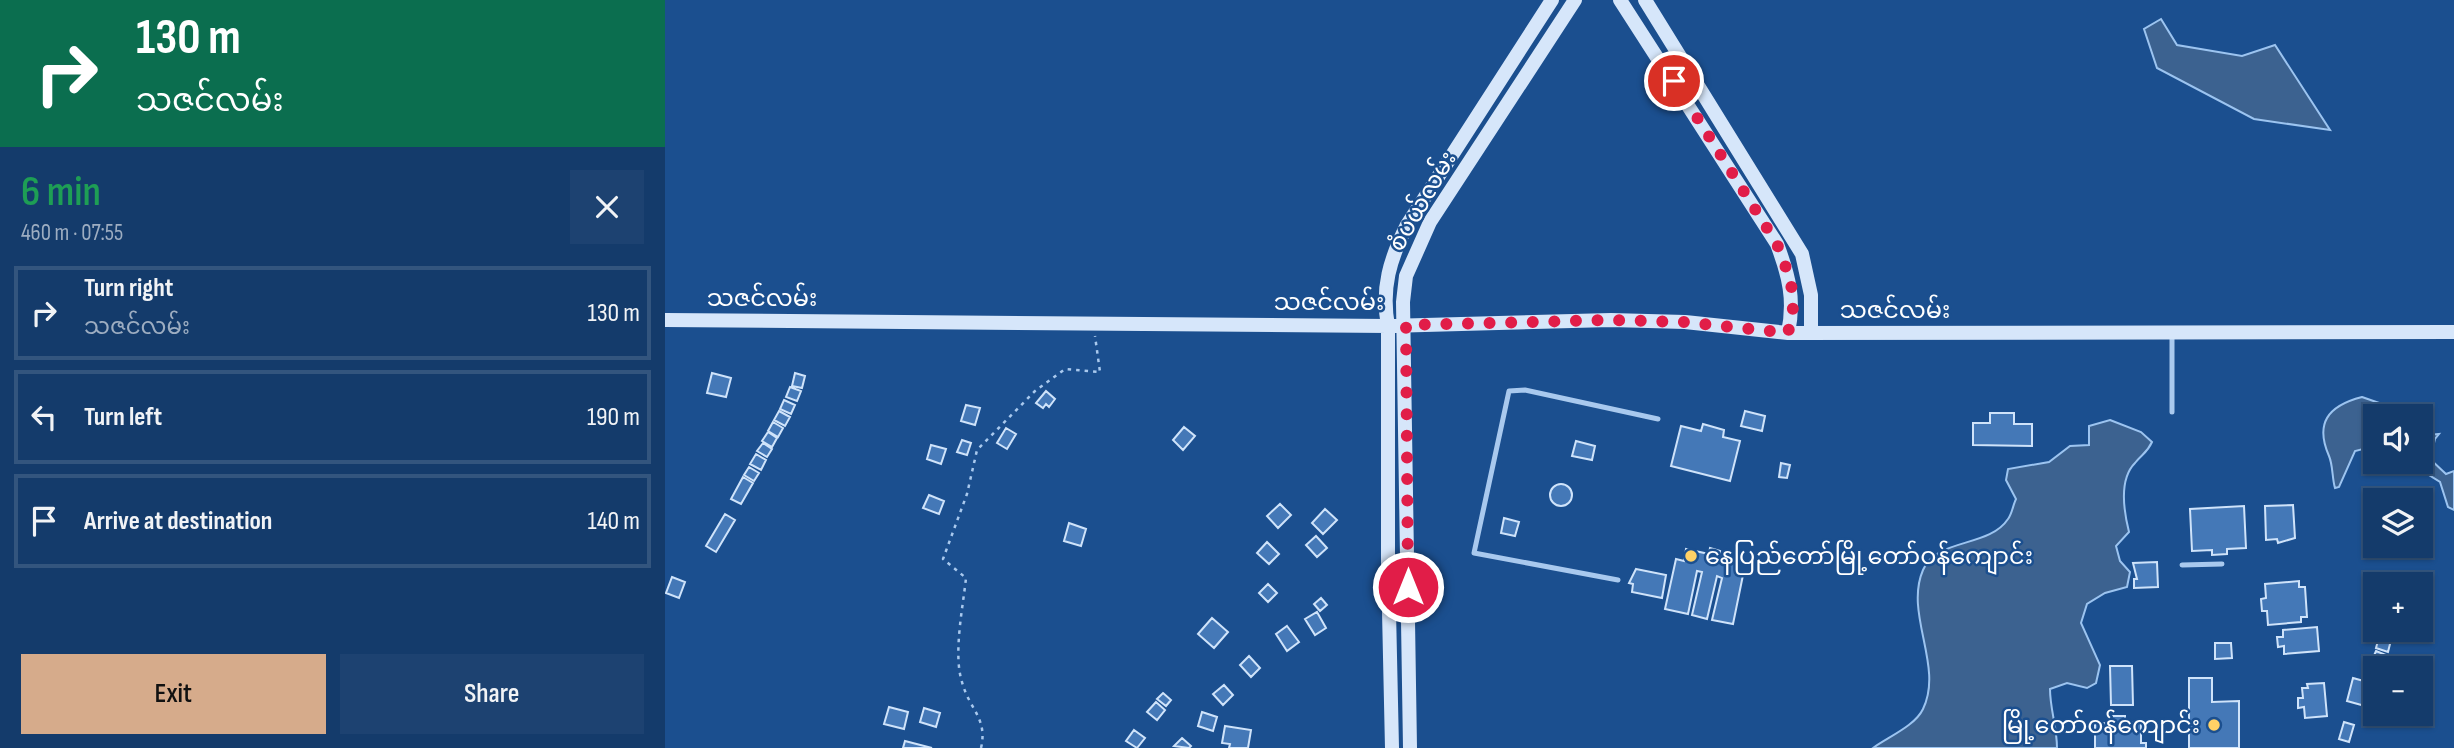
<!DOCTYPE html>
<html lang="en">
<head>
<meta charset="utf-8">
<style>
	:root { --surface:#143b6b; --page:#1d4271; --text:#f1f3f6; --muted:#9dadc1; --line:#33557e; --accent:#d6ab8b }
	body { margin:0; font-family:"Sofia Sans Condensed","Noto Sans Myanmar",sans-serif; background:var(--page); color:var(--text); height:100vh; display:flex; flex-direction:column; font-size:26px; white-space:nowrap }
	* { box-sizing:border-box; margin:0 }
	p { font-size:23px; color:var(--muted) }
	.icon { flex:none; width:38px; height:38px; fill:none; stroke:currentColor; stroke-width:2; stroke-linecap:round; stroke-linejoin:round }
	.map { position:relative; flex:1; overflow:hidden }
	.panel { display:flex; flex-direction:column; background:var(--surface); width:665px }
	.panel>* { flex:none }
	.hud { background:#0b6e4f; color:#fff; overflow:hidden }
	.fabs { position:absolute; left:1698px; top:404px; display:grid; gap:14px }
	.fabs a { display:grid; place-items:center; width:70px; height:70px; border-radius:0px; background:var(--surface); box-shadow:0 2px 5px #0004,0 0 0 2px var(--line); font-size:35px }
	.pin { position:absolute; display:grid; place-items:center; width:60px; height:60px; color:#fff; margin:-30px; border:4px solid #fff; border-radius:50%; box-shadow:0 2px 7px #0007 }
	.me { position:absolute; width:77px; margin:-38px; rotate:0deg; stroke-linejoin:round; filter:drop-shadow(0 0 5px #0008) }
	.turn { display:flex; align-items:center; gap:24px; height:147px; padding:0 21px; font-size:32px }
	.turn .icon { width:91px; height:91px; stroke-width:2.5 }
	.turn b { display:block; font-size:49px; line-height:60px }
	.round { display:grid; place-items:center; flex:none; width:74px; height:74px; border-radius:0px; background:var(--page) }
	.headline { display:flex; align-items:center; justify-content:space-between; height:119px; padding:0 21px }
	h1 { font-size:42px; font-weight:600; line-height:52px; color:#1e9e55 }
	.primary-button { display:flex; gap:14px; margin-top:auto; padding:14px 21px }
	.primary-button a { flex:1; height:80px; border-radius:0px; background:var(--accent); color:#111; font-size:28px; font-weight:600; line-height:80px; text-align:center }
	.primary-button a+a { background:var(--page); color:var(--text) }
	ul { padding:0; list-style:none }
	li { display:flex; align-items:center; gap:21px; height:94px; margin:0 14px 10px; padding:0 7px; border:4px solid var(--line); border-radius:0px }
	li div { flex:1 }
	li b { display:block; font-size:26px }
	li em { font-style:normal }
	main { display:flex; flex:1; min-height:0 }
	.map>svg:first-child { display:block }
	.water { fill:#3c6290; stroke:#9cc4f0; stroke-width:2 }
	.building { fill:#4478b7; stroke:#cfe3fa; stroke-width:2 }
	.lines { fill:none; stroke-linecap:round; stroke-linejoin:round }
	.path { stroke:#a9c9ee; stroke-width:2.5; stroke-dasharray:3.5 5; stroke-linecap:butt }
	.lane { stroke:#a9c9ee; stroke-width:5 }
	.secondary { stroke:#d6e6fa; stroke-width:14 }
	.route { stroke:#e11d48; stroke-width:12; stroke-dasharray:0 21.6 }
	.poi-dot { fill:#ffd166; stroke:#1b4f8f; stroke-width:2.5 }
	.labels { text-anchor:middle; stroke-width:5; stroke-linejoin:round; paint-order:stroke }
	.street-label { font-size:24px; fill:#fff; stroke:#1b4f8f }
	.poi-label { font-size:24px; fill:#fff; stroke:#1b4f8f; text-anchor:start }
</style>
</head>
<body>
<main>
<section class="panel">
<div class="hud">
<div class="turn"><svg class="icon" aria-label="right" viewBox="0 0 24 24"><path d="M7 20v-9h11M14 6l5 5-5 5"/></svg><div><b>130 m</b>သဇင်လမ်း</div></div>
</div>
<div class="headline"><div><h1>6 min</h1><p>460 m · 07:55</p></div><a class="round"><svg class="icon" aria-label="close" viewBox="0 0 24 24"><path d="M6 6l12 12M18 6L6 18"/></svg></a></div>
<ul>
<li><svg class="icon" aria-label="right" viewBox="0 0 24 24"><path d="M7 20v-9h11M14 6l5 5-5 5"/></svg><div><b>Turn right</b><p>သဇင်လမ်း</p></div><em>130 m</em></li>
<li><svg class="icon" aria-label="left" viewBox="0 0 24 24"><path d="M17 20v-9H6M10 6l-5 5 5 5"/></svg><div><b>Turn left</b></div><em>190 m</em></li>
<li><svg class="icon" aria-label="arrive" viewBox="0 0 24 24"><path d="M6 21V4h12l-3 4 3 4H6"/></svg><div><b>Arrive at destination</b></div><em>140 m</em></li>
</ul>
<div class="primary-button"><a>Exit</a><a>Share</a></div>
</section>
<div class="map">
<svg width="1789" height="748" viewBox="0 0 1789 748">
	<rect width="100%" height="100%" fill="#1b4f8f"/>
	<path class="water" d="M1496,19L1512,45L1577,56L1610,45L1665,130L1589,119L1492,68L1479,29Z
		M1697,397L1737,411L1745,416H1710V446L1690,451L1674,487L1670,488C1667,478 1668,465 1664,456C1650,424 1662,406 1697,397Z
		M1445,420L1476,432L1487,442C1482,453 1477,454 1470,463C1453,480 1459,512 1464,532L1451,546L1455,561L1465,572L1462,587L1440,593L1422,604L1416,623L1435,665L1431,683L1422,688L1402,683L1385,689C1385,709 1392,727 1392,748H1208C1223,737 1250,726 1258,709C1279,666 1239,614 1258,570C1271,538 1324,548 1343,519C1347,514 1348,505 1351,499L1341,480L1343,469L1384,462L1405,446L1424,445V426Z
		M1755,428L1763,435L1774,434L1770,439L1765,459L1781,474L1789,471V510L1783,507L1775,482L1743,462H1755Z"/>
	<path class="building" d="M47,373L66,378L61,397L42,393Z
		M130,373L140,376L137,388L127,386Z
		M125,387L136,391L132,401L121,397Z
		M381,391L390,399L384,407L381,404L378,408L371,403Z
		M119,400L130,405L126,414L115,409Z
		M301,405L315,408L310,425L296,421Z
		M114,411L125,417L120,426L109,420Z
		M1080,411L1100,416L1097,431L1076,426Z
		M1325,413H1349V424H1367V446L1308,445V423H1325Z
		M108,422L118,428L113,437L103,431Z
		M1038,424L1059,430L1058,437L1075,441L1065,481L1006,466L1016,426L1036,431Z
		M519,427L530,436L518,450L508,440Z
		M341,428L351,434L342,449L332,443Z
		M103,432L112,438L107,447L97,441Z
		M297,440L306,443L302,455L292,452Z
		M911,441L930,446L927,460L907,456Z
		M98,443L107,449L102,457L92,451Z
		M266,445L281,449L276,464L262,459Z
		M91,454L101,460L96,470L85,464Z
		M1116,463L1125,465L1122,478L1114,477Z
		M84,467L94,473L89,481L79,475Z
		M78,477L88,483L76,504L66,499Z
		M885 495a11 11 0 1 1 22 0a11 11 0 1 1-22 0Z
		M264,495L279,501L274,514L258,508Z
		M615,504L626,515L613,528L602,516Z
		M1628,505L1630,538L1613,543L1612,539L1601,540L1600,506Z
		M1579,506L1581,548L1562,549V554L1547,555V550L1527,551L1525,509Z
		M660,509L672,520L658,534L647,523Z
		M60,514L70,520L51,552L41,546Z
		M839,518L854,522L850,536L836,533Z
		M404,523L421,529L416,546L399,541Z
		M651,536L662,548L652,557L641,545Z
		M602,542L614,554L604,564L592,553Z
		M1045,548L1055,551L1054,556L1074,561L1071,574L1078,575L1068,624L1047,620L1057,578L1052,576L1042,619L1027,615L1037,572L1032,571L1023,614L1000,609L1011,559L1019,561L1021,549L1044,554Z
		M1492,562L1493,587L1469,588V579H1472L1468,563Z
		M971,569L1001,575L997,598L967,592L968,584L964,583Z
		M7,577L20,582L14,598L1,593Z
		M1634,581V587H1640L1642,617H1636V622L1603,625L1602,611H1597L1596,599L1601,598L1600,584Z
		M603,584L612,593L603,602L594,593Z
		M656,598L662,605L655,611L649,604Z
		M652,612L661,628L650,635L640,619Z
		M547,618L563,632L549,648L533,634Z
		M622,626L634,642L622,651L611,634Z
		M1652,627L1654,651L1619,654V646L1613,647L1612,637H1618V630Z
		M1715,633L1727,636L1723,652L1711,648Z
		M1550,643H1566L1567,658L1550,659Z
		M1711,651L1721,655L1716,668H1710V682L1699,678Z
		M584,656L595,668L586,677L575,665Z
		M1445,666H1467L1468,705H1446Z
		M1524,678H1547V702L1574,701V748H1524Z
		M1688,678L1706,683L1700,706L1682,701Z
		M1659,683L1662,716L1640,718L1639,707L1633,708V698H1638L1637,688H1643L1642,684Z
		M559,685L568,695L558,705L548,694Z
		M498,693L506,700L501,706L492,699Z
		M491,702L500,710L492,720L482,712Z
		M224,707L243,712L239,729L219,724Z
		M259,708L275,713L271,727L255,722Z
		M537,712L552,717L548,731L533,726Z
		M1444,716H1460V723L1476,722V743H1481V748H1430V723H1444Z
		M1679,722L1689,725L1684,742L1674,739Z
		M560,726L586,730L583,748H564L565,744L557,743Z
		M469,730L480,738L472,748L461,741Z
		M517,738L526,746L524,748L509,746Z
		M240,741L267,748H238Z"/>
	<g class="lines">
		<path class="path" d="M316,748C323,718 304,709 297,682C288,654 298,607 301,578L278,559L302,494L312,450L370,391L400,369L435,372L430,336"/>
		<path class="lane" d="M1507,412V336
			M1517,565L1557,564
			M953,580L809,553L844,391L860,390L993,419"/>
		<path class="secondary" d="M955,0L1112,244C1124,276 1130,300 1123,333
			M980,0L1137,254L1146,295V333
			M0,320L723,326L946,320L1020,322L1123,333L1789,332
			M727,748L723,565V326C716,288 725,259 742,225L887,0
			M745,748L738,302L741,276L765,222L910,0"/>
	</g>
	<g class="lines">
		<path class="route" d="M743,587L741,325L946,320L1020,322L1123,333L1128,311L1126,281L1112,244L1009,81"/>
	</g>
	<g class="poi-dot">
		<circle cx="1026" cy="556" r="7"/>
		<circle cx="1549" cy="725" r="7"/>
	</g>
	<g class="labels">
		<g class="street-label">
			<text transform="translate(757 201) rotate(-60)" y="8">စံပယ်လမ်း</text>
			<text x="97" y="306">သဇင်လမ်း</text>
			<text x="664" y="310">သဇင်လမ်း</text>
			<text x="1230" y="318">သဇင်လမ်း</text>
		</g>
		<g class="poi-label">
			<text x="1040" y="564">နေပြည်တော်မြို့တော်ဝန်ကျောင်း</text>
			<text x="1535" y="733" text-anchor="end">မြို့တော်ဝန်ကျောင်း</text>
		</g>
	</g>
</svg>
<div class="fabs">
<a><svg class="icon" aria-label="sound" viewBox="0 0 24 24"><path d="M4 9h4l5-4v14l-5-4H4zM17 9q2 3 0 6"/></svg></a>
<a><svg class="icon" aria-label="layers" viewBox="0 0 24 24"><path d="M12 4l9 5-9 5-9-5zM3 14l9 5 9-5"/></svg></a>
<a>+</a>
<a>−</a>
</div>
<div class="pin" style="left:1009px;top:81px;background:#d93025"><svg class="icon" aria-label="arrive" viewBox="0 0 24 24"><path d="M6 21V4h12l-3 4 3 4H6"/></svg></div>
<svg class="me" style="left:743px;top:587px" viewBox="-20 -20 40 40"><circle r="17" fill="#e11d48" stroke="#fff" stroke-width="3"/><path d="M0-11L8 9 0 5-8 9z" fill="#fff"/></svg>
</div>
</main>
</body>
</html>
